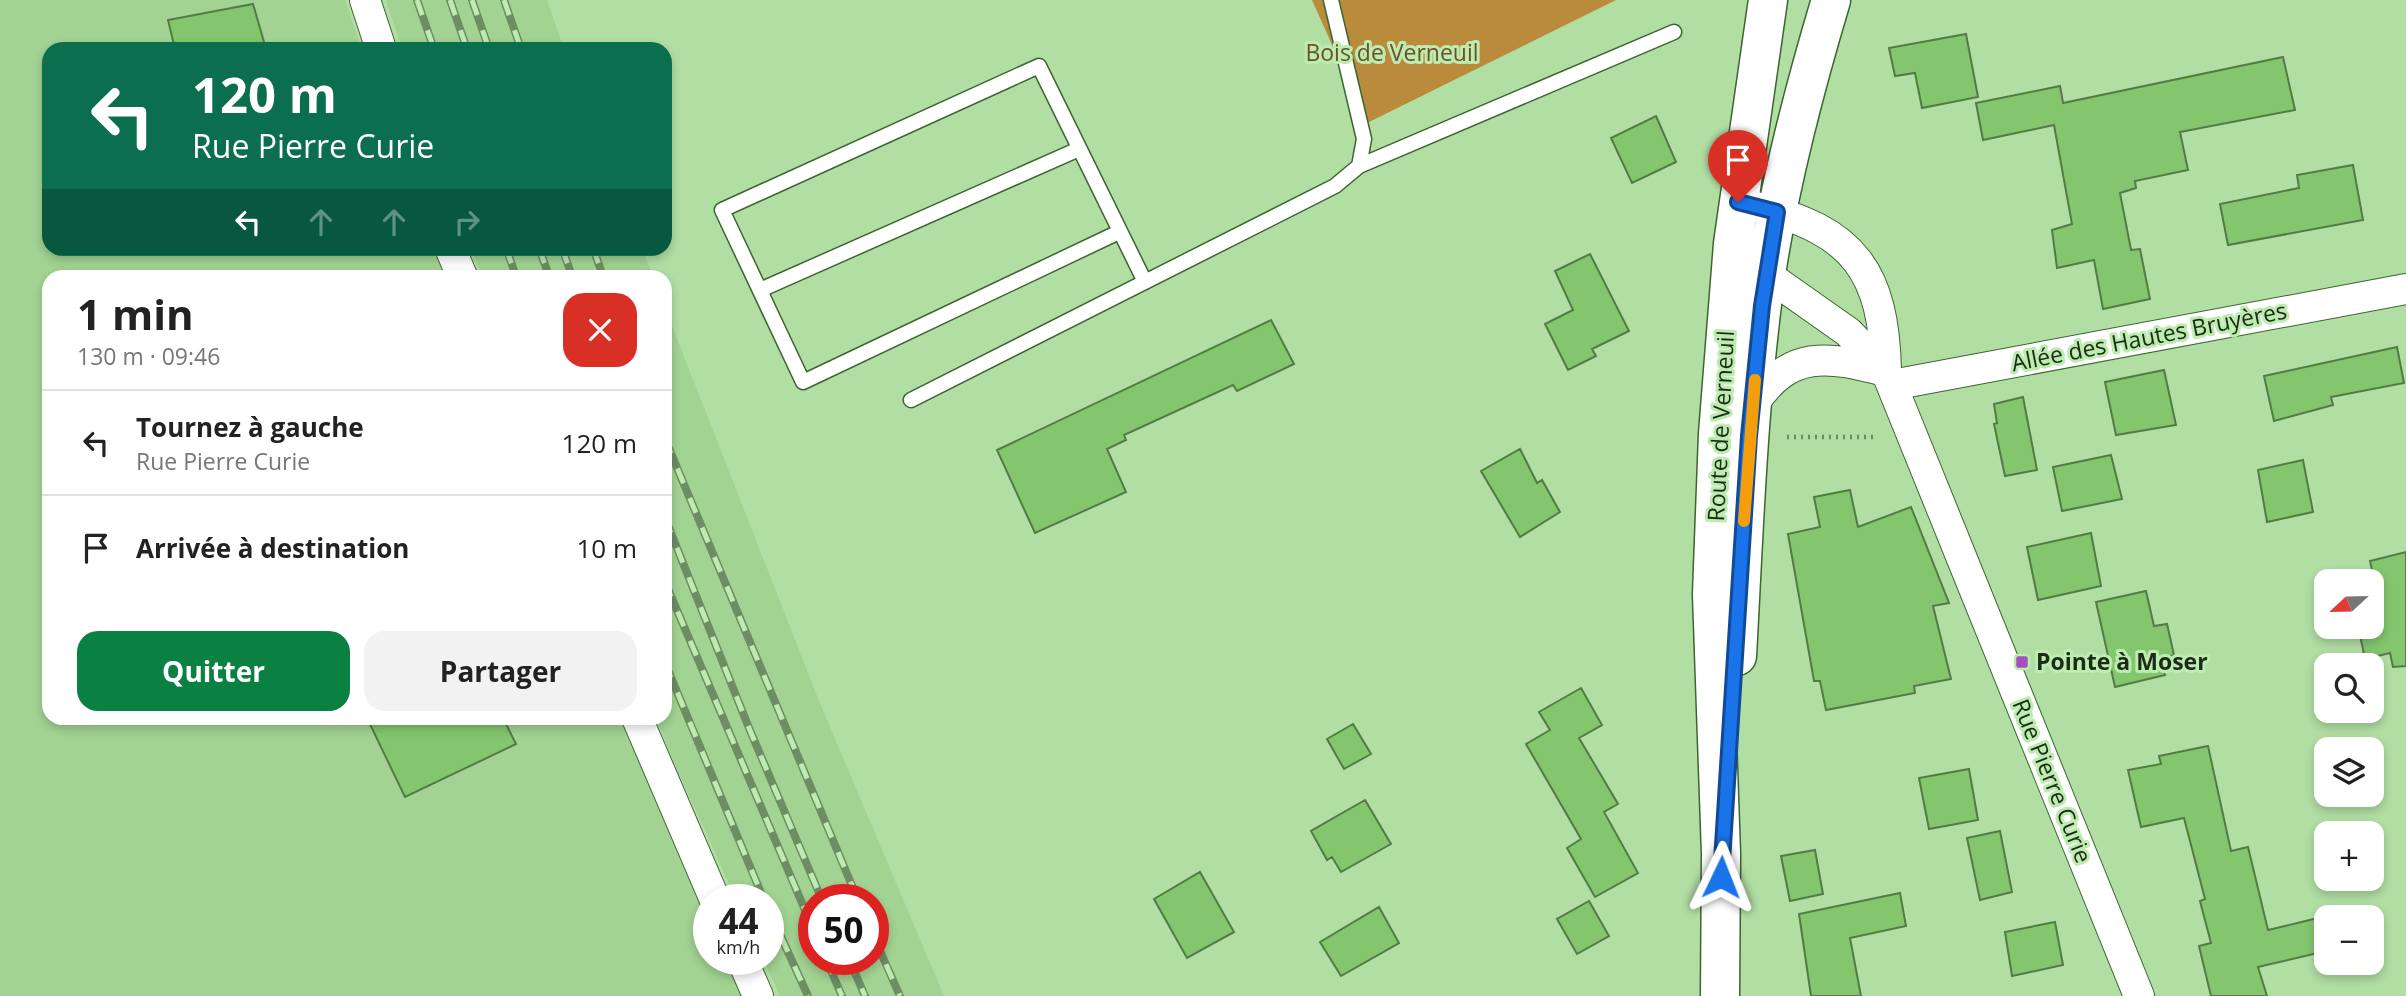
<!DOCTYPE html>
<html lang="fr">
<head>
<meta charset="utf-8">
<style>
	:root { --surface:#fff; --page:#f2f2f2; --text:#222; --muted:#767676; --line:#e0e0e0; --accent:#0b8043 }
	body { margin:0; font-family:"Open Sans",sans-serif; background:var(--page); color:var(--text); height:100vh; display:flex; flex-direction:column; font-size:26px; white-space:nowrap }
	* { box-sizing:border-box; margin:0 }
	p { font-size:23px; color:var(--muted) }
	.icon { flex:none; width:38px; height:38px; fill:none; stroke:currentColor; stroke-width:2; stroke-linecap:round; stroke-linejoin:round }
	.map { position:relative; flex:1; overflow:hidden }
	.details { position:absolute; left:42px; top:270px; width:630px; height:455px; display:flex; flex-direction:column; background:var(--surface); border-radius:21px; box-shadow:0 4px 10px #0003 }
	.details>* { flex:none }
	.top-card { position:absolute; left:42px; top:42px; width:630px; height:214px; border-radius:21px; box-shadow:0 4px 10px #0003; background:#0b6e4f; color:#fff; overflow:hidden }
	.needle { width:46px; rotate:248deg }
	.tools { position:absolute; left:2314px; top:569px; display:grid; gap:14px }
	.tools a { display:grid; place-items:center; width:70px; height:70px; border-radius:14px; background:var(--surface); box-shadow:0 4px 10px #0003; font-size:35px }
	.speed { position:absolute; left:693px; top:884px; display:flex; gap:14px; font-size:35px; font-weight:700; text-align:center }
	.speed>* { display:grid; place-content:center; width:91px; height:91px; border-radius:50%; background:var(--surface); box-shadow:0 4px 10px #0003; line-height:1 }
	.speed small { font-size:18px; font-weight:400 }
	.speed .limit { border:10px solid #d22; background:#fff; color:#111 }
	.pin { position:absolute; display:grid; place-items:center; width:60px; height:60px; color:#fff; margin:-72px -30px; border-radius:50% 50% 50% 0; rotate:-45deg; box-shadow:0 0 7px #0007 }
	.pin .icon { rotate:45deg }
	.me { position:absolute; width:77px; margin:-38px; rotate:2deg; stroke-linejoin:round; filter:drop-shadow(0 0 5px #0008) }
	.turn { display:flex; align-items:center; gap:24px; height:147px; padding:0 35px; font-size:32px }
	.turn .icon { width:91px; height:91px; stroke-width:2.5 }
	.turn b { display:block; font-size:49px; line-height:60px }
	.lanes { display:flex; align-items:center; height:66px; padding:0 35px; background:#0003; justify-content:center; gap:35px; direction:ltr }
	.lanes .off { opacity:.35 }
	.round { display:grid; place-items:center; flex:none; width:74px; height:74px; border-radius:21px; background:var(--page) }
	.headline { display:flex; align-items:center; justify-content:space-between; height:119px; padding:0 35px }
	h1 { font-size:42px; font-weight:700; line-height:52px }
	.cta { display:flex; gap:14px; margin-top:auto; padding:14px 35px }
	.cta a { flex:1; height:80px; border-radius:21px; background:var(--accent); color:#fff; font-size:28px; font-weight:700; line-height:80px; text-align:center }
	.cta a+a { background:var(--page); color:var(--text) }
	ul { padding:0; list-style:none }
	li { display:flex; align-items:center; gap:21px; height:105px; padding:0 35px; border-top:2px solid var(--line) }
	li div { flex:1 }
	li b { display:block; font-size:26px }
	li em { font-style:normal }
	.map>svg:first-child { display:block }
	.built { fill:#a2d392; fill-rule:evenodd }
	.forest { fill:#ba8b3b }
	.building { fill:#83c66d; stroke:#537b46; stroke-width:2 }
	.lines { fill:none; stroke-linecap:round; stroke-linejoin:round }
	.service-casing { stroke:#3d6530; stroke-width:17 }
	.minor-casing { stroke:#3d6530; stroke-width:32 }
	.secondary-casing { stroke:#3d6530; stroke-width:41 }
	.path { stroke:#6b8b61; stroke-width:4.5; stroke-dasharray:2 5; stroke-linecap:butt }
	.service { stroke:#fff; stroke-width:14 }
	.minor { stroke:#fff; stroke-width:30 }
	.secondary { stroke:#fff; stroke-width:38 }
	.rail-casing { stroke:#6d8d63; stroke-width:8 }
	.rail { stroke:#beebb0; stroke-width:5; stroke-dasharray:16; stroke-linecap:butt }
	.route-casing { stroke:#114b97; stroke-width:18 }
	.route { stroke:#1a73e8; stroke-width:12 }
	.slow { stroke:#f59e0b; stroke-width:12 }
	.poi-dot { fill:#a54fbd; stroke:#beebb0; stroke-width:2.5 }
	.labels { text-anchor:middle; stroke-width:6; stroke-linejoin:round; paint-order:stroke }
	.park-label { font-size:23px; fill:#6b5228; stroke:#beebb0 }
	.street-label { font-size:23px; fill:#1b2c16; stroke:#beebb0 }
	.poi-label { font-size:23px; font-weight:bold; fill:#1b2c16; stroke:#beebb0; text-anchor:start }
</style>
</head>
<body>
<div class="map">
<svg width="2406" height="996" viewBox="0 0 2406 996">
	<rect width="100%" height="100%" fill="#b1dea3"/>
	<path class="built" d="M0,0H345L362,49H49V248L435,249L445,276H49V718H624L709,916V959H727L743,996H0Z
		M386,0H547L564,49H402Z
		M471,249H642L653,276H482Z
		M665,308L819,701L944,996H780L763,959H768V900L736,899L677,769L656,718H665ZM814,900H873V959H814Z"/>
	<path class="forest" d="M1312,0H1616L1367,123Z"/>
	<path class="building" d="M253,4L266,49H175L168,20Z
		M1966,34L1978,97L1922,108L1915,73L1895,76L1889,48Z
		M2283,57L2295,110L2180,132L2188,170L2135,181L2136,188L2120,193L2131,250L2140,249L2150,299L2103,309L2094,260L2057,268L2052,230L2072,224L2054,125L1983,140L1976,103L2060,86L2063,103Z
		M1656,116L1676,162L1632,183L1611,138Z
		M2353,165L2363,220L2228,245L2220,204L2299,188L2297,175Z
		M1590,254L1629,331L1592,349L1596,356L1568,370L1545,324L1573,310L1555,271Z
		M1271,320L1294,364L1237,391L1233,385L1124,435L1126,440L1107,449L1126,492L1035,533L997,450Z
		M2397,347L2404,383L2331,397L2333,405L2274,421L2264,376Z
		M2164,370L2176,425L2116,435L2105,382Z
		M2023,397L2037,470L2005,476L1994,424L1997,423L1994,404Z
		M1520,449L1537,483L1542,480L1560,512L1520,537L1481,471Z
		M2111,455L2122,499L2062,511L2053,467Z
		M2303,460L2313,512L2267,522L2258,470Z
		M1850,490L1858,527L1911,507L1949,603L1933,606L1951,679L1914,686L1915,693L1826,710L1820,681H1814L1788,534L1820,527L1814,497Z
		M2091,533L2101,586L2038,600L2027,547Z
		M2406,552V666L2393,667L2390,653L2365,659L2358,626H2371V618L2382,616L2370,561Z
		M2146,591L2154,626L2167,624L2174,655L2160,659L2165,675L2115,687L2096,602Z
		M1581,688L1602,725L1579,738L1618,804L1604,812L1638,873L1595,897L1567,848L1581,839L1526,744L1550,730L1539,712Z
		M367,718H503L516,744L405,797Z
		M1353,724L1371,754L1344,769L1327,739Z
		M2208,746L2231,851L2248,847L2268,930L2322,917L2326,932V951L2258,967L2267,996H2211L2199,946L2211,943L2200,901L2205,899L2184,818L2141,827L2128,770L2161,764L2159,756Z
		M1969,769L1978,820L1929,829L1919,778Z
		M1365,800L1391,844L1341,872L1332,857L1327,860L1311,831Z
		M2000,831L2012,892L1980,900L1967,838Z
		M1815,850L1823,894L1790,901L1781,856Z
		M1200,872L1234,932L1187,958L1154,899Z
		M1900,893L1906,926L1850,938L1861,996H1811L1799,914Z
		M1589,901L1609,936L1577,954L1557,919Z
		M1379,907L1399,943L1341,976L1320,942Z
		M2055,922L2063,965L2012,976L2005,932Z"/>
	<g class="lines">
		<g class="service-casing">
			<path id="service" d="M1359,166L1674,32
				M1119,232L803,382L722,210L1039,66L1145,282
				M760,290L1079,149
				M911,400L1335,186L1359,166L1364,139L1331,0"/>
		</g>
		<g class="minor-casing">
			<path id="minor" d="M365,0L381,49
				M1756,207C1854,230 1884,272 1886,371
				M450,248L462,276
				M1753,262L1777,282L1848,332L1886,371L2139,996
				M1892,385L2406,289
				M1753,405C1789,349 1828,356 1885,371
				M637,718L715,900
				M742,959L758,996"/>
		</g>
		<g class="secondary-casing">
			<path id="secondary" d="M1737,656C1744,529 1748,401 1766,274C1780,181 1804,90 1831,0
				M1720,996L1721,854L1712,594L1718,434L1733,244L1768,0"/>
		</g>
		<path class="path" d="M1787,437H1877"/>
		<use href="#service" class="service"/>
		<use href="#minor" class="minor"/>
		<use href="#secondary" class="secondary"/>
		<g class="rail-casing">
			<path id="rail" d="M417,0L434,49
				M450,0L467,49
				M472,0L489,49
				M504,0L521,49
				M506,248L516,276
				M539,248L549,276
				M562,248L572,276
				M593,248L603,276
				M665,439L858,900
				M665,518L749,728L822,900
				M665,582L814,931
				M665,663L764,900
				M768,908L808,996
				M873,935L900,996
				M826,959L842,996
				M849,959L865,996"/>
		</g>
		<use href="#rail" class="rail"/>
	</g>
	<g class="lines">
		<g class="route-casing">
			<path id="route" d="M1721,877L1749,436L1762,306L1777,212L1738,202"/>
		</g>
		<use href="#route" class="route"/>
		<path class="slow" d="M1744,521L1755,380"/>
	</g>
	<rect class="poi-dot" x="2015" y="655" width="14" height="14" rx="3.5"/>
	<g class="labels">
		<g class="park-label">
			<text x="1392" y="61">Bois de Verneuil</text>
		</g>
		<g class="street-label">
			<text transform="translate(2149 337) rotate(-11)" y="8">Allée des Hautes Bruyères</text>
			<text transform="translate(1721 426) rotate(-87)" y="8">Route de Verneuil</text>
			<text transform="translate(2052 781) rotate(68)" y="8">Rue Pierre Curie</text>
		</g>
		<g class="poi-label">
			<text x="2036" y="670">Pointe à Moser</text>
		</g>
	</g>
</svg>
<div class="tools">
<a><svg class="needle" viewBox="-14 -14 28 28"><path d="M0-13l5 13h-10z" fill="#e53935"/><path d="M0 13l5-13h-10z" fill="#767676"/></svg></a>
<a><svg class="icon" aria-label="search" viewBox="0 0 24 24"><circle cx="10" cy="10" r="6"/><path d="M15 15l6 6"/></svg></a>
<a><svg class="icon" aria-label="layers" viewBox="0 0 24 24"><path d="M12 4l9 5-9 5-9-5zM3 14l9 5 9-5"/></svg></a>
<a>+</a>
<a>−</a>
</div>
<div class="speed"><div>44<small>km/h</small></div><div class="limit">50</div></div>
<div class="pin" style="left:1738px;top:202px;background:#d93025"><svg class="icon" aria-label="arrive" viewBox="0 0 24 24"><path d="M6 21V4h12l-3 4 3 4H6"/></svg></div>
<svg class="me" style="left:1721px;top:877px" viewBox="-20 -20 40 40"><path d="M0-17L14 15 0 8-14 15z" fill="#1a73e8" stroke="#fff" stroke-width="4"/></svg>
<div class="top-card">
<div class="turn"><svg class="icon" aria-label="left" viewBox="0 0 24 24"><path d="M17 20v-9H6M10 6l-5 5 5 5"/></svg><div><b>120 m</b>Rue Pierre Curie</div></div>
<div class="lanes"><svg class="icon" aria-label="left" viewBox="0 0 24 24"><path d="M17 20v-9H6M10 6l-5 5 5 5"/></svg><svg class="icon off" aria-label="ahead" viewBox="0 0 24 24"><path d="M12 20V5M6 11l6-6 6 6"/></svg><svg class="icon off" aria-label="ahead" viewBox="0 0 24 24"><path d="M12 20V5M6 11l6-6 6 6"/></svg><svg class="icon off" aria-label="right" viewBox="0 0 24 24"><path d="M7 20v-9h11M14 6l5 5-5 5"/></svg></div>
</div>
<section class="details">
<div class="headline"><div><h1>1 min</h1><p>130 m · 09:46</p></div><a class="round" style="background:#d93025;color:#fff"><svg class="icon" aria-label="close" viewBox="0 0 24 24"><path d="M6 6l12 12M18 6L6 18"/></svg></a></div>
<ul>
<li><svg class="icon" aria-label="left" viewBox="0 0 24 24"><path d="M17 20v-9H6M10 6l-5 5 5 5"/></svg><div><b>Tournez à gauche</b><p>Rue Pierre Curie</p></div><em>120 m</em></li>
<li><svg class="icon" aria-label="arrive" viewBox="0 0 24 24"><path d="M6 21V4h12l-3 4 3 4H6"/></svg><div><b>Arrivée à destination</b></div><em>10 m</em></li>
</ul>
<div class="cta"><a>Quitter</a><a>Partager</a></div>
</section>
</div>
</body>
</html>
